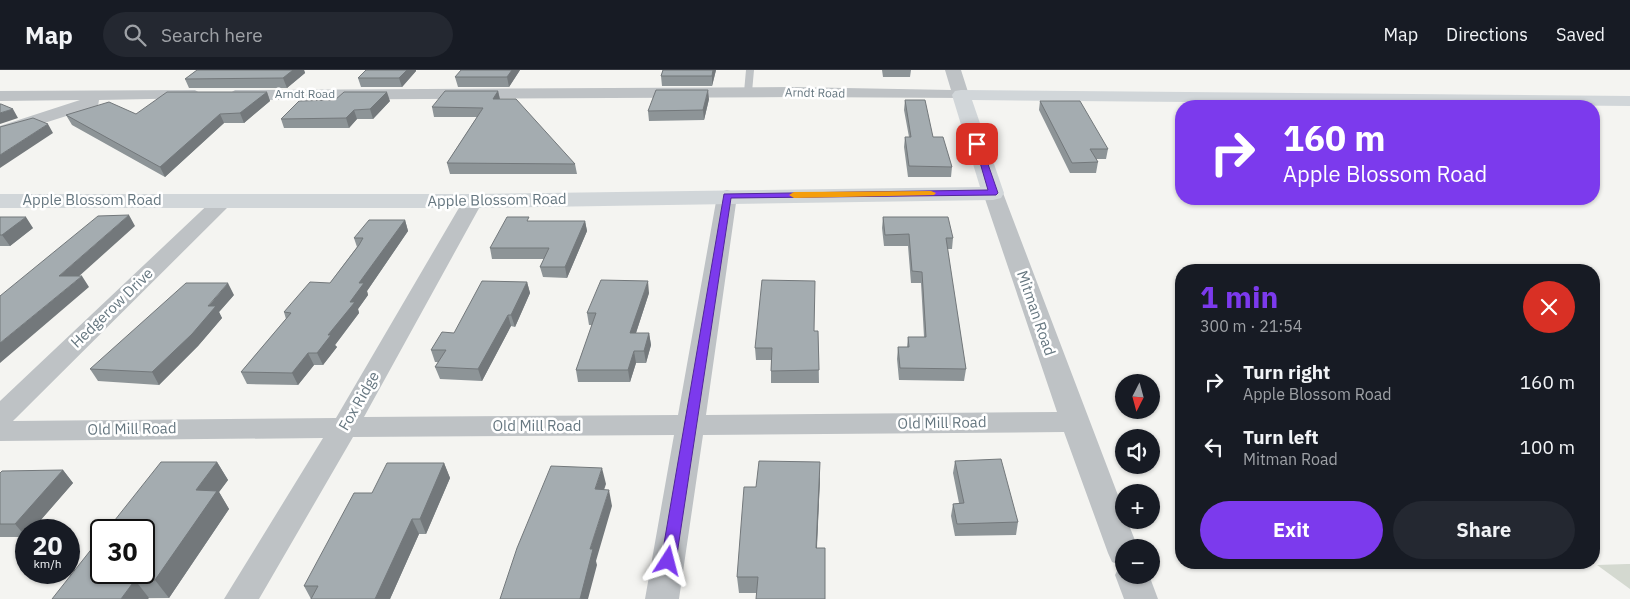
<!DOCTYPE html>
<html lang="en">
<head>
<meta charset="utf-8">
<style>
	:root { --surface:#171b24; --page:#242831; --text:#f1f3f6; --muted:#9ea1a6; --line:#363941; --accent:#7c3aed }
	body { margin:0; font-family:"IBM Plex Sans",sans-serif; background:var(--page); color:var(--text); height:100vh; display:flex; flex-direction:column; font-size:19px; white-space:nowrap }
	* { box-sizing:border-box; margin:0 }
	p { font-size:16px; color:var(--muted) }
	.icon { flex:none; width:28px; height:28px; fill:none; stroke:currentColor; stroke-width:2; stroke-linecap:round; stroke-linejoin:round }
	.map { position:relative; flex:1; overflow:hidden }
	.side { position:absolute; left:1175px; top:194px; width:425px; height:305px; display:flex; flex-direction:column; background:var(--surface); border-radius:20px; box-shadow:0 1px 4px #0004 }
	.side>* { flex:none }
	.hud { position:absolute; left:1175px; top:30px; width:425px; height:105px; border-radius:20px; box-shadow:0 1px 4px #0004; background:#7c3aed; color:#fff; overflow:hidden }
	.needle { width:32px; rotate:186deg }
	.controls { position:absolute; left:1115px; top:304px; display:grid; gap:10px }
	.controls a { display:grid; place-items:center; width:45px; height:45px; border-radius:50%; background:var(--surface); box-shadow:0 1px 4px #0004; font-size:25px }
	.speed { position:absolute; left:15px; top:449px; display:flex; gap:10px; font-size:25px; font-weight:700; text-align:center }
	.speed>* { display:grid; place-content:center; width:65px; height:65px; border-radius:50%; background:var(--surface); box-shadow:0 1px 4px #0004; line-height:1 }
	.speed small { font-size:12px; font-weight:400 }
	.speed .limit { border:2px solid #111; border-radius:8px; background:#fff; color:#111 }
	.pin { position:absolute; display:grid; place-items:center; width:42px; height:42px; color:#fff; margin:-21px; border-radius:10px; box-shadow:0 2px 8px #0006 }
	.me { position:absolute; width:55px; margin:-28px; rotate:9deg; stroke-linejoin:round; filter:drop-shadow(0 0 4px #0008) }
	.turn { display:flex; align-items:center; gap:18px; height:105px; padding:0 25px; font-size:22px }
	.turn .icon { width:65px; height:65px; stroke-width:2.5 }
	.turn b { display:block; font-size:35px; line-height:42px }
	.round { display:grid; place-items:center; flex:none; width:52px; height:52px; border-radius:26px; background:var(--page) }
	.overview { display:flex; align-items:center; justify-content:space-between; height:85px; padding:0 25px }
	h1 { font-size:30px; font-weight:700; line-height:38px; color:var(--accent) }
	.primary-button { display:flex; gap:10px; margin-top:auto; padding:10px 25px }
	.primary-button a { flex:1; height:58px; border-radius:30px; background:var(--accent); color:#fff; font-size:20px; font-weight:700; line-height:58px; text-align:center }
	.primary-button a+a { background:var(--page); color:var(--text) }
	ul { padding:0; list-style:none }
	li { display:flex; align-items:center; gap:15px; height:65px; padding:0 25px }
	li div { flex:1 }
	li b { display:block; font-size:19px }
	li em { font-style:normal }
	header { display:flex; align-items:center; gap:30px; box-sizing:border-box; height:70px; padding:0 25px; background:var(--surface); border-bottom:1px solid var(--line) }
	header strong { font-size:24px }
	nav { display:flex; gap:28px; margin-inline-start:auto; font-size:18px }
	.search { width:350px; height:45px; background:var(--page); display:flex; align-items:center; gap:12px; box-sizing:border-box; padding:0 18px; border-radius:28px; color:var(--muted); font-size:19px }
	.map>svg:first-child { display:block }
	.green { fill:#d4d9d0 }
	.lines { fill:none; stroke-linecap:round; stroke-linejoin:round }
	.lane { fill:#bec2c5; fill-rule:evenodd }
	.street { fill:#bec2c5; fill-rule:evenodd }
	.secondary { fill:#d1d6d9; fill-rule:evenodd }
	.wall { fill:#8d9497 }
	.shaded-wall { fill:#73787b }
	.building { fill:#a4acb0; stroke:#73787b }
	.route { fill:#7c3aed; stroke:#51269a }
	.slow { fill:#f59e0b }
	.labels { text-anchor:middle; stroke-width:5; stroke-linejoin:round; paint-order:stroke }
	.far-street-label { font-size:12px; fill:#667780; stroke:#fff }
	.street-label { font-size:15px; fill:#667780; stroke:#fff }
</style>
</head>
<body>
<header>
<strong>Map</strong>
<div class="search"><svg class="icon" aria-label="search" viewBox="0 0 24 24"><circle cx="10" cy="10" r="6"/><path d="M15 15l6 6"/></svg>Search here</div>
<nav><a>Map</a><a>Directions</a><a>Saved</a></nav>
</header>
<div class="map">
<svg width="1630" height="529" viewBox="0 0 1630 529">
	<rect width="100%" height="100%" fill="#f4f4f1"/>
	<path class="green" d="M1630,494V519L1597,495L1627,494Z"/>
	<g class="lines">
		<path class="lane" d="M746,0H754L752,22L748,24L744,22Z"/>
		<path class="street" d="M945,0H961L969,25L967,28L792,27L235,30L227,25L235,20L792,17L951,20Z
			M195,20L203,25L201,28L99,30L98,36L0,67V56L80,30L0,31V21Z
			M993,117L1000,119L1003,123L1124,441V450H1127L1138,478H1124V505H1149L1158,529H1124L1115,505L1120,495L1112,492L1108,483L1064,362L703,365L679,529H645L674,365L353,367L259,529H224L323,368L0,371V331L217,126L224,124L231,126L234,130L231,134L13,351L336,348L463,131L466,127L473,125L480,127L483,131L364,347L678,345L717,126L720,122L727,120L734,122L737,126L706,345L1057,342L983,123L986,119Z"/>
		<path class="secondary" d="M961,20L1630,26V36L972,30L1004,123L1001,128L993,130L473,138H0V124H473L980,117L952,25L955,21Z"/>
	</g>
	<path class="wall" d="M197,0H304L305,3L287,18H189L185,9Z
		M407,0H416V1L402,17H361L358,8Z
		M520,0L509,17H458L455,7Z
		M663,0H716L712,16H662L661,6Z
		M882,0H911L910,7H883Z
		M498,21L500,29L575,94L577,104H450L447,93L477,47H434L432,37Z
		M267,22L270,31L244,53H224L165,107L72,55L66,45L136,44Z
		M709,29L704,50L649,51L648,41Z
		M335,30L390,31L373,49H357L349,58H284L281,49Z
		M905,30L933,67L952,97L951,107H908L904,77L905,67H909L904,40Z
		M1040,31L1108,79L1106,89H1096L1098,92L1096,103H1070L1039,40Z
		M0,147L33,158L10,176H0Z
		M883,147L953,168L952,179H947L966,299L964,311L899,310L897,289L898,277H907L908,267H924L921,213H911L908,176H884L882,158Z
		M405,150L408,161L367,221L368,225L358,239L359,243L335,275L337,277L323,295H314L298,315L247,314L241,302L286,249L284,242L330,213L357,177L354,168Z
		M530,151H585L587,161L567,208L543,207L540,197L544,189H492L490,178Z
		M527,212L530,223L515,257L511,256L482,311L440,309L435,297L438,292H435L431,280L454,263Z
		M649,223L636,263H649L651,275L646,293H636L630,312H578L576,300L592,255H589L587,243Z
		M234,225L219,242L222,248L198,276L159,315L98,311L90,299Z
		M815,261H818L819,313H771V290H756L755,278Z
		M955,391L1018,452L1016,465L955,466L951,446L953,434L959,433L953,403Z
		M217,392L228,410L219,422L229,439L169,528L52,529Z
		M444,393L450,408L426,464H419L390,529H311L304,516L372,423Z
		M63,400L73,413L26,467H0V403Z
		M820,408L817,478L757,523H739L737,507L756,417Z"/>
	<path class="shaded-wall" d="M293,0H304L305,3L287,18L283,8Z
		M407,0H416V1L402,17L399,8Z
		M512,0H520L509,17L507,7Z
		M713,0H716L712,16V6Z
		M708,20L709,29L704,50L703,40Z
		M498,21L500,30L493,29Z
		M267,22L270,31L244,53L240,43Z
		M387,22L390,31L373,49L370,39Z
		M13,39L18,48L0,54V43Z
		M354,40L357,49L349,58L346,48Z
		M220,44L224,53L165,107L160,97Z
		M48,54L53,63L0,98V85Z
		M129,145L135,156L67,217L59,206Z
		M26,147L33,158L10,176L2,165Z
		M405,150L408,161L367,221L368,225L358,239L359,243L335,275L337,277L323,295L317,283L350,232L359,213Z
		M585,151L587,161L567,208L565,197Z
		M82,206L89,217L0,293V273Z
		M648,211L649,223L632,275L630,263Z
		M527,212L530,223L515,257L511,245Z
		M228,213L234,225L219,242L222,248L198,276L159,315L152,302Z
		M508,245L511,256L482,311L478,299Z
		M649,263L651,275L646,293L644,281Z
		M634,281L636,293L630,312L628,300Z
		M308,283L314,295L298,315L292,303Z
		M217,392L228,410L219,422L229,439L169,528L155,510L196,420Z
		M820,392V408L816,494V478Z
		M444,393L450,408L426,464L420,449Z
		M602,398L606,414L599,435L595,419Z
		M63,400L73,413L32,460H26V467L15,454Z
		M609,420L612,436L596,491L597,495L588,529H580L590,479Z
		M412,449L419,464L390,529H375Z
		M135,510L149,528L148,529H121Z"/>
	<path class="building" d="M197,0H293L283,8L185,9Z
		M366,0H407L399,8H358Z
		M461,0H512L507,7H455Z
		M663,0H713L712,6H661Z
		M656,20H708L703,40L648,41Z
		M445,21H498L493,29H516L575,94L447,93L483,38L432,37Z
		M167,22H267L240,43L220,44L160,97L66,45L109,32L136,44Z
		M344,22H387L370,39L354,40L346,48L281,49L299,31L335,30Z
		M905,30H925L933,67H943L952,97L909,96L905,67H911Z
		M1040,31H1080L1108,79H1090L1098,92L1072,93Z
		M0,34H1L13,39L0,43Z
		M33,48L48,54L0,85V57Z
		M129,145L59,206H82L0,273V226L98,146Z
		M0,147H26L2,165H0Z
		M507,147H529L527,151H585L565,197H540L549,178H490Z
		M883,147H948L953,168H946L966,299L900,298L898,277H909L908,267H926L922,202L912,201L909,164L885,165Z
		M369,150H405L359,213H364L350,232H355L328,265H331L317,283H308L292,303L241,302L291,243L284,242L310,212L330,213L359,175L363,168H354Z
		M601,210L648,211L630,263H649L644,281H634L628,300H576L596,243H587Z
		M762,210L815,211L814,261H818L819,300L771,301L772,278H755Z
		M482,211L527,212L511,245H508L478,299L435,297L446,280H431L442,262L454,263Z
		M186,213H228L208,236H216L192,264L152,302L90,299Z
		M1001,389L1018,452L957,454L953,434L964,433L955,391Z
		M759,391L820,392L816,478H825V529H756L758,507H737L744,417H756Z
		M161,392H217L196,420L217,421L155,510H135L121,529H52L101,467V502H144V460H107Z
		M387,393H444L420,449H412L375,529H311L318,516H304L354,423H372Z
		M551,396L602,398L595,419L609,420L590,479H593L580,529H500L517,478Z
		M63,400L15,454H0V403L2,401Z"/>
	<path class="route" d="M974,72L981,74L998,123L996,125L731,128L676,491L674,495L668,497L663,495L661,491L724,124L988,120Z"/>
	<path class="slow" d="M931,121L936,123L934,125L794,128L789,125L794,122Z"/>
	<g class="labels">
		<g class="far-street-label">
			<text transform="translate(815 23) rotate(1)" y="4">Arndt Road</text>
			<text x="305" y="28">Arndt Road</text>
		</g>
		<g class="street-label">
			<text x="92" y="135">Apple Blossom Road</text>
			<text transform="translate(497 130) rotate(-1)" y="5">Apple Blossom Road</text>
			<text transform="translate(112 238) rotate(-44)" y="5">Hedgerow Drive</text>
			<text transform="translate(1036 243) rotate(71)" y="5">Mitman Road</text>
			<text transform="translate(359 331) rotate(-60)" y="5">Fox Ridge</text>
			<text transform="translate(942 353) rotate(-1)" y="5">Old Mill Road</text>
			<text x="537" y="361">Old Mill Road</text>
			<text transform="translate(132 359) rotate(-1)" y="5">Old Mill Road</text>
		</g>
	</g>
</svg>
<div class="controls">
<a><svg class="needle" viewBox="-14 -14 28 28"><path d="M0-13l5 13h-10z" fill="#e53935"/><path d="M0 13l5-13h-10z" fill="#9ea1a6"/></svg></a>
<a><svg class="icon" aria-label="sound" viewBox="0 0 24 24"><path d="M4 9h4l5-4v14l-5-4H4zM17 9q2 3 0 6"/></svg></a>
<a>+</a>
<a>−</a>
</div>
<div class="speed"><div>20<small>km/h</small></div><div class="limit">30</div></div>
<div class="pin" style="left:977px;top:74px;background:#d93025"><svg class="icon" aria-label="arrive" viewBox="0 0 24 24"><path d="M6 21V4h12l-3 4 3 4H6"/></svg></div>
<svg class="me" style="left:668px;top:491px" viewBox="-20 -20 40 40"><path d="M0-17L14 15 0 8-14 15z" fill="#7c3aed" stroke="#fff" stroke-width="4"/></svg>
<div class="hud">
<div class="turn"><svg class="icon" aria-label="right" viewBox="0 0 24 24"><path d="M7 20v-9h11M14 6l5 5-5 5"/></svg><div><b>160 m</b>Apple Blossom Road</div></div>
</div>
<section class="side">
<div class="overview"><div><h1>1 min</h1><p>300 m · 21:54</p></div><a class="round" style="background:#d93025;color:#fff"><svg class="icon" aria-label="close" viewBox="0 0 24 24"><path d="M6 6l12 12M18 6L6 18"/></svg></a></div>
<ul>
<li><svg class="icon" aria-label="right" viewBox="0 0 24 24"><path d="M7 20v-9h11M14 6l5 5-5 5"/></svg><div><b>Turn right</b><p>Apple Blossom Road</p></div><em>160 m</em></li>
<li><svg class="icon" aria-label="left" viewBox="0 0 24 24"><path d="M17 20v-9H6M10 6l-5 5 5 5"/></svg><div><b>Turn left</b><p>Mitman Road</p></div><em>100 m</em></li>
</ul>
<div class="primary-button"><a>Exit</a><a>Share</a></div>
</section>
</div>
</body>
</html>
